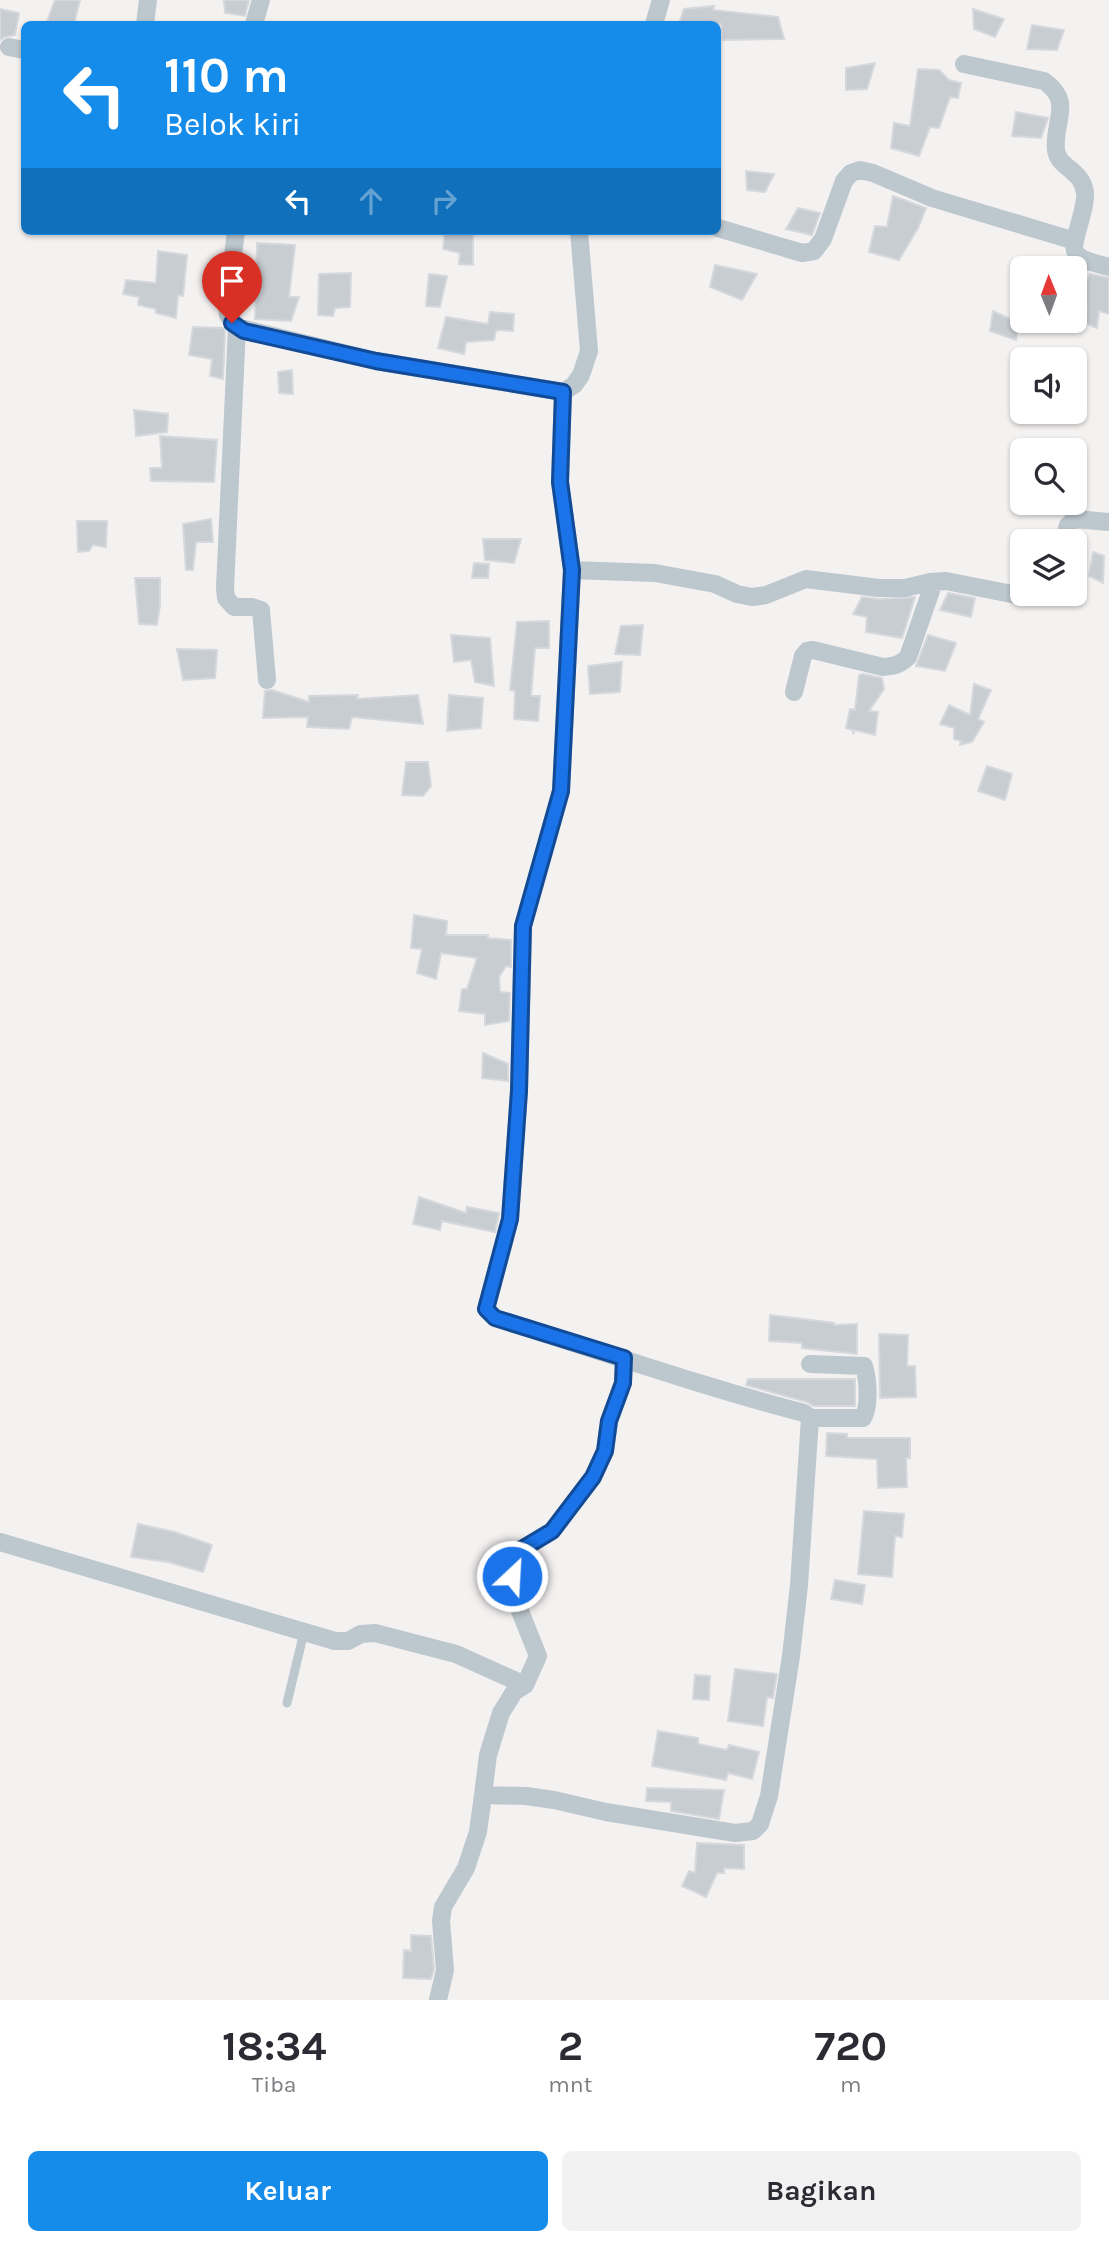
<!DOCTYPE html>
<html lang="id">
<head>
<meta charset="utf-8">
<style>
	:root { --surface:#fff; --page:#f2f2f3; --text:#2b2b33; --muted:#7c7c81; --accent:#158cea }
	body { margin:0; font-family:Karla,sans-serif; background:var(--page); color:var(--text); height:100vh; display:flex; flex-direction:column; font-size:26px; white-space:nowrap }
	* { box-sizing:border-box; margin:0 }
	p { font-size:23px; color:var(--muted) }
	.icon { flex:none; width:38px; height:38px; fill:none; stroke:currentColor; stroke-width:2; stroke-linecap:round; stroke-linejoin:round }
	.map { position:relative; height:2000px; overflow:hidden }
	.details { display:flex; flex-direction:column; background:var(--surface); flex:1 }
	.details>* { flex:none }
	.guide { position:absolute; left:21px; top:21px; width:700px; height:214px; border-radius:10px; box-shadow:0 2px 5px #0004; background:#158cea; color:#fff; overflow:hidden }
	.needle { width:46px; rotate:359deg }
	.tools { position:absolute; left:1010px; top:256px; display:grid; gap:14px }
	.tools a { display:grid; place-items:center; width:77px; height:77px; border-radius:10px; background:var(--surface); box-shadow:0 2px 5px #0004; font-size:35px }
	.pin { position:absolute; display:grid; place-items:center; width:60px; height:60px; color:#fff; margin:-72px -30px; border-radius:50% 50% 50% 0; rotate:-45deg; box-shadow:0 0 7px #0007 }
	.pin .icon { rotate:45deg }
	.me { position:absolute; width:77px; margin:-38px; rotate:25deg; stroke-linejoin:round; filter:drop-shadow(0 0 5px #0008) }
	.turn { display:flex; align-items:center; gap:24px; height:147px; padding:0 28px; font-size:32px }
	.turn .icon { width:91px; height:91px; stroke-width:2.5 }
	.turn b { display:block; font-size:49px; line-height:60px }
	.lanes { display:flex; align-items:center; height:66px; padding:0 28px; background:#0003; justify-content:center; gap:35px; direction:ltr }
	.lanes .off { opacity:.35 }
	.eta { display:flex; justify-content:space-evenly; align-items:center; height:119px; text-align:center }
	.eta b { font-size:42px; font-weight:700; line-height:49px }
	.cta { display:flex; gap:14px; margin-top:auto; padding:14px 28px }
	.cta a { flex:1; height:80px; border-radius:10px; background:var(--accent); color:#fff; font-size:28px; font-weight:700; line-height:80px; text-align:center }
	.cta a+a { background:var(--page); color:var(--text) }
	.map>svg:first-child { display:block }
	.building { fill:#c8cdd1; stroke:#d5d8dd; stroke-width:2 }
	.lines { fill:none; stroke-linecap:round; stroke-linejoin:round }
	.lane { stroke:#bcc7ce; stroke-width:9 }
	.street { stroke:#bcc7ce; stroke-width:18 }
	.route-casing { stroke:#114b97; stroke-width:18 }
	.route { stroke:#1a73e8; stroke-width:12 }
</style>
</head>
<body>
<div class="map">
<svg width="1109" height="2000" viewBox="0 0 1109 2000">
	<rect width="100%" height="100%" fill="#f4f1f1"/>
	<path class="building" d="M55,0H80L74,24H46Z
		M224,0H249L245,16L225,13Z
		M714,6L713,10L778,17L784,39L723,40L722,24H679L684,9Z
		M0,9L19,13L15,35L5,37L0,40Z
		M973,9L1004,19L995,37L974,29Z
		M1032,25L1064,30L1057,50L1027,49Z
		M875,63L867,89L846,90V68Z
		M918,69L939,70L949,80L961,83L958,98L950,97L939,128L930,127L919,156L891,148L894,123L910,126Z
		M1016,112L1048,118L1041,138L1012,136Z
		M746,171L774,174L765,192L747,190Z
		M893,196L926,208L918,228L899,260L869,252L875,226L887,227Z
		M798,208L820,213L812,235L786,229Z
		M445,231H473V265L459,264L460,253L443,249Z
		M257,243L295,245L289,297H299L291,321L255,319Z
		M158,251L187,255L183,296L178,295L176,318L156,313V309L138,305L139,297L123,294L126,280L156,283Z
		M715,265L757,274L742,300L710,287Z
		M351,273L350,307L335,308L333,316L318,315L319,274Z
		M429,274L447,276L440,307L426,306Z
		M1090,274L1109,278V314L1099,311L1097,328L1085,323L1087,306L1081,304L1083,289Z
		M993,311L1019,323L1016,340L990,331Z
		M490,312L514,314L513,331L496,330L494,340L466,342L464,354L438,348L446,317L488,324Z
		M193,327L224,328L225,331L223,379L210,376L212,359L189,355Z
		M292,370L293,394L279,393L278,372Z
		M134,410L168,414L167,432L136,436Z
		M160,436L217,440L214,482L151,481L150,468H162Z
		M211,519L213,542H196L193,570H186L183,524Z
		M77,521H107L106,547L93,545L89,551L78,552Z
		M483,539H521L514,563L485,560Z
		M1093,552L1104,556L1103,583L1089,576Z
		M474,563L489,564L488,578H472Z
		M135,578H160V605L157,625L139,624Z
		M948,593L975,598L971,617L940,610Z
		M862,597L879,599L915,597L902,638L866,632L867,617L853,614Z
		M549,621V648H535L531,696H540L538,721L514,719L515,691L510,690L517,622Z
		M643,625L640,655L615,654L621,626Z
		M451,635L490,638L494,686L475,682L471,660L454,662Z
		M928,635L956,643L945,671L916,666Z
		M177,649L217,650L215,678L183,680Z
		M622,662L620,692L590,694L588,666Z
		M863,674L882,678L884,689L869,711L878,712L875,735L855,730L853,734V730L846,728L850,709L855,710L859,675Z
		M974,684L991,690L978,719L984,722L972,742L960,745L961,741L954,739V728L940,724L949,705L970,715Z
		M272,690L309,702V696L358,695L357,699L418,695L423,724L352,717L349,729L307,727L308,717L263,718L265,691Z
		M449,695L483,698L481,728L447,731Z
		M406,762H428L431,786L423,796L402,795Z
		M987,766L1012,774L1005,800L978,791Z
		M414,915L447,921L446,935H488V938L511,940V967L506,966L499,977L500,992L510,993L509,1021L485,1025V1014L459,1011L462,989H467L477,958L441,953L436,979L417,973L422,949L411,948Z
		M483,1053L508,1064V1081L482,1078Z
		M419,1197L466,1213L467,1207L499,1213L495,1232L442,1221L440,1230L413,1224Z
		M770,1315L834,1323V1325L857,1324V1354L802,1348V1343L769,1341Z
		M879,1334L908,1335L907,1366H915L916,1397L880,1398Z
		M748,1379H855V1406H813L807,1402L746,1385Z
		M827,1433L847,1434V1438H910V1458H906L907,1487L878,1488L877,1459L826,1456Z
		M864,1511L904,1514L902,1537L895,1536L892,1577L858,1574Z
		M138,1524L175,1532L212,1545L203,1572L168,1562L131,1557Z
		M835,1580L865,1585L862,1604L831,1599Z
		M735,1669L777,1674L773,1698L767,1697L763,1726L728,1721Z
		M695,1675L710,1676L709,1700L693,1699Z
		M658,1731L698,1738V1744L727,1750L729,1745L759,1752L752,1779L728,1773L726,1780L652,1766Z
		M647,1788L724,1790L719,1819L671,1811V1802L646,1801Z
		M697,1843L744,1845V1869L724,1868V1873H717L706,1897L682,1886L689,1871L695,1873Z
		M411,1935L431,1936L434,1969L431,1979L403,1978L404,1950L411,1951Z"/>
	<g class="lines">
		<path class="lane" d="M287,1703L304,1632"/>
		<path class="street" d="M145,24L148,0
			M254,24L261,0
			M654,24L661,0
			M9,47L24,50
			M964,64L1044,81C1074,102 1053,121 1056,150C1058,168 1083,170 1085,193C1087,208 1071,242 1075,251C1079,261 1100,264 1109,267
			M718,228L802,253L814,251L823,239L844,181L851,173L860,170L873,173L932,198L1075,241
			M236,231L227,305L228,315L237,327L376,361L563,392L560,482L572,570L561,791L523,926L519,1091L510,1219L486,1309L495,1318C598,1350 700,1386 804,1413L810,1418L799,1585L791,1656L769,1796L760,1824L753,1831L735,1833L606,1812L554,1800L526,1796L483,1795L478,1832L466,1868L443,1907L441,1921L445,1970L438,2000
			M237,327L225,588L226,598L234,607H252L261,610L267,680
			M563,392L574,385L581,375L589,351L579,231
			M1064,541L1068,525L1075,519L1109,522
			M572,570L655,573L715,584L737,594L752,597L766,595L806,579L879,588H905L930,582L946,581L1027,597L1046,596L1048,593
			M794,692L803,656L807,651L813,650L883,667C894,666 900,665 908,657L934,582
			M810,1418H863C870,1406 868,1379 864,1366L810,1364
			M0,1542L335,1641H348L361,1634L375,1633L456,1654L525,1685
			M483,1795L488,1755L501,1713L514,1692L525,1685L538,1656L518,1606L512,1576L513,1559L522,1549L552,1531L593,1477L605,1451L609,1421L623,1383L624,1358"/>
	</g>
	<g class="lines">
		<g class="route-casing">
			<path id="route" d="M232,323L244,331L376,361L563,392L560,482L572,570L561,791L523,926L519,1091L510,1219L486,1309L495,1318L624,1358L623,1383L609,1421L605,1451L593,1477L552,1531L517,1552L513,1559L512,1576"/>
		</g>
		<use href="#route" class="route"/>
	</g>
</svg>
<div class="tools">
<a><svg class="needle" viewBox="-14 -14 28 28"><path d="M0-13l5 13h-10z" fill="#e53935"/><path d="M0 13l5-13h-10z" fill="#7c7c81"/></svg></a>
<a><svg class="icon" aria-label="sound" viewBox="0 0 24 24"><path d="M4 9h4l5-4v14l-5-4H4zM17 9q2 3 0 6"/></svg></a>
<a><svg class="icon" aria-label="search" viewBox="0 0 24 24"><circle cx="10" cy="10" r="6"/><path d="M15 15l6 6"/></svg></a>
<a><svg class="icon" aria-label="layers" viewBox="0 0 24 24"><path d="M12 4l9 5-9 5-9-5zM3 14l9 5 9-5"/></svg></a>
</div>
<div class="pin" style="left:232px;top:323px;background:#d93025"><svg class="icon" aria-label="arrive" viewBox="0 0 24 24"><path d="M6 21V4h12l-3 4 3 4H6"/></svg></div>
<svg class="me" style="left:512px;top:1576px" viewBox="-20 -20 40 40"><circle r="17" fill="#1a73e8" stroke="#fff" stroke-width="3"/><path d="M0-11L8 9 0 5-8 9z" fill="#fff"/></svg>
<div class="guide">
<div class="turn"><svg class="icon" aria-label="left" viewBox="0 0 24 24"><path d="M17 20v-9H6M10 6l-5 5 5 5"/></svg><div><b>110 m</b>Belok kiri</div></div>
<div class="lanes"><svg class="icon" aria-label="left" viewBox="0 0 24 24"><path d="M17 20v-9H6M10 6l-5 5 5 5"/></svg><svg class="icon off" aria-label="ahead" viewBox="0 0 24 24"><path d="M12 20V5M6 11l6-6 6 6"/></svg><svg class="icon off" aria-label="right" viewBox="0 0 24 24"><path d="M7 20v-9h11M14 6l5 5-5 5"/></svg></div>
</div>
</div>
<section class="details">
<div class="eta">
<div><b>18:34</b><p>Tiba</p></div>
<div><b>2</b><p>mnt</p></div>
<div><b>720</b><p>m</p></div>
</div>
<div class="cta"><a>Keluar</a><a>Bagikan</a></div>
</section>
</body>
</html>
